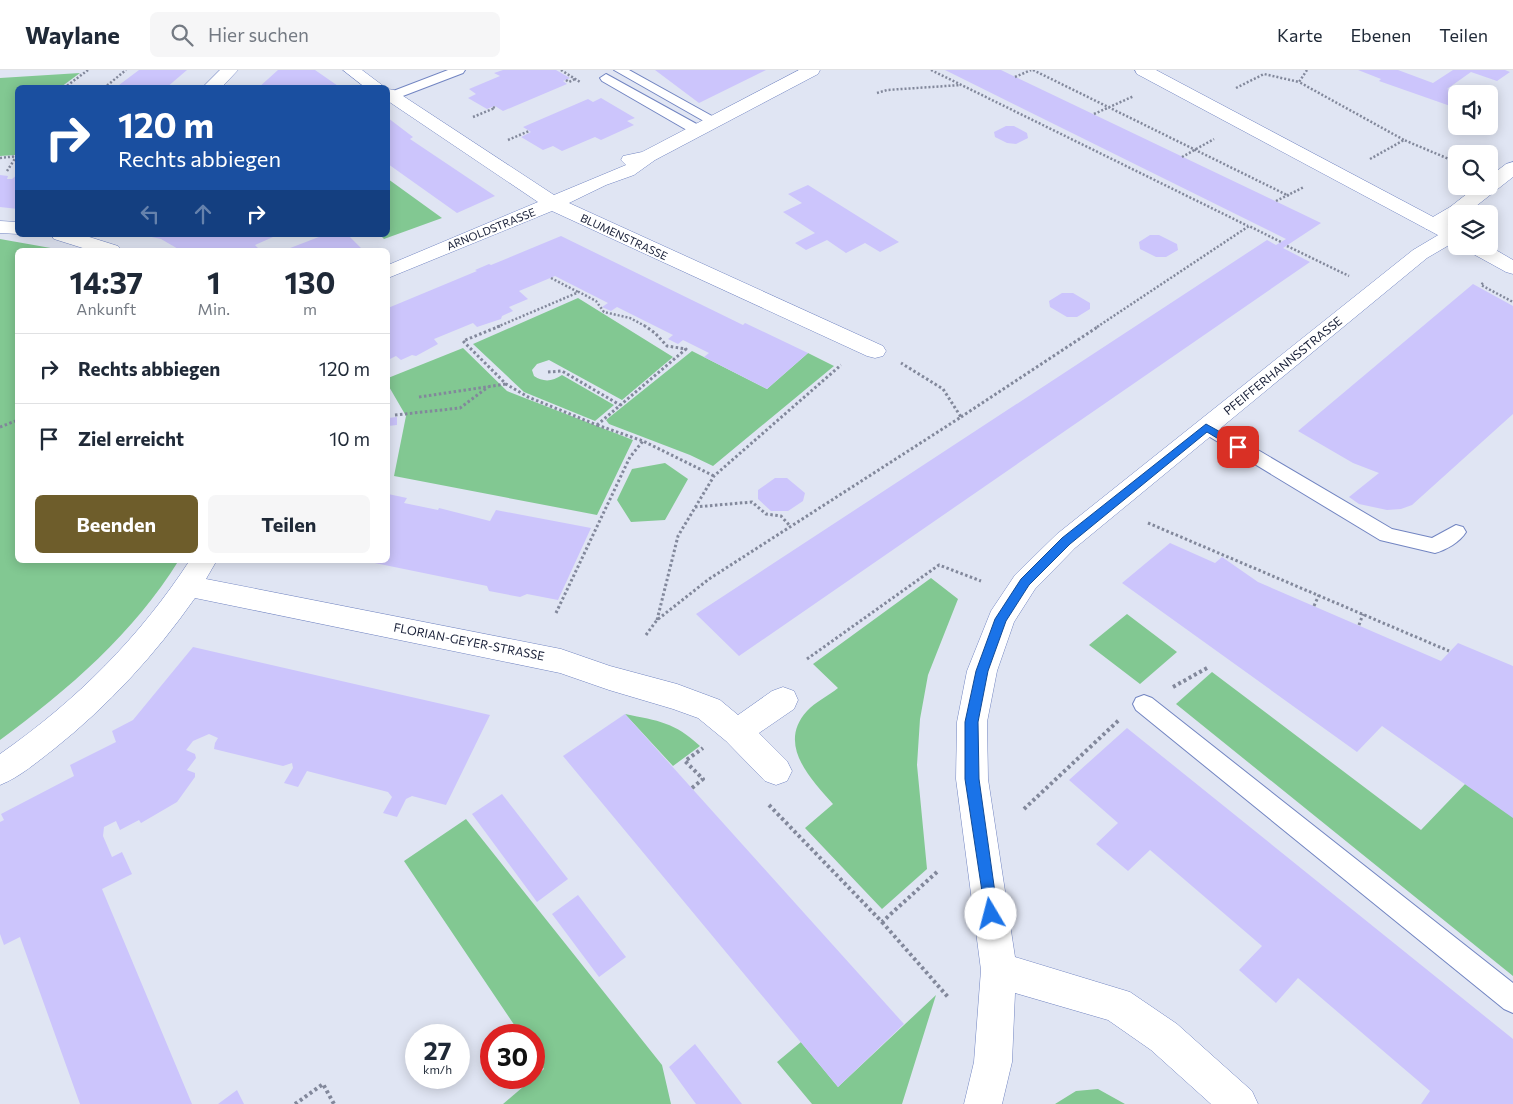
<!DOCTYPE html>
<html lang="de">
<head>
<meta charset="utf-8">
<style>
	:root { --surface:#fff; --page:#f6f6f7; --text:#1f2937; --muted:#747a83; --line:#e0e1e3; --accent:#6e5d2b }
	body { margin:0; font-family:Commissioner,sans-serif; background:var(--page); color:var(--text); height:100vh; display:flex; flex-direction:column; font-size:19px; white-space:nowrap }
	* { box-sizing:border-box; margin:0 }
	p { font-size:16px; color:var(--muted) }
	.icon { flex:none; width:28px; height:28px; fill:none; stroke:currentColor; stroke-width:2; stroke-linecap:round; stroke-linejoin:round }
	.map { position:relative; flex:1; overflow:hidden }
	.sheet { position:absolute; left:15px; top:178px; width:375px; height:315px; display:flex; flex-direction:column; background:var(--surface); border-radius:8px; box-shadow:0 2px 12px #0003 }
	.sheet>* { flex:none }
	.hud { position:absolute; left:15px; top:15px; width:375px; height:152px; border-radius:8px; box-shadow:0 2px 12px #0003; background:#1a4fa0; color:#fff; overflow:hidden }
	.tools { position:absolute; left:1448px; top:15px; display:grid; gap:10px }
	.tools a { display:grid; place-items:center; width:50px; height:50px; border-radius:8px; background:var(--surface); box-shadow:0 2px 12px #0003; font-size:25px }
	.speed { position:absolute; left:405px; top:954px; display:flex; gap:10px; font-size:25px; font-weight:700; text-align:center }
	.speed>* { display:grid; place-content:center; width:65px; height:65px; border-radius:50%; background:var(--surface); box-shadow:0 2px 12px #0003; line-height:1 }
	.speed small { font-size:12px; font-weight:400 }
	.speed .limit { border:8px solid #d22; background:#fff; color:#111 }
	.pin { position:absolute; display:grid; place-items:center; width:42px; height:42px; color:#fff; margin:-21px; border-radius:10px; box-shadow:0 2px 8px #0006 }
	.me { position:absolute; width:55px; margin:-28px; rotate:352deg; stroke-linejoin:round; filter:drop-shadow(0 0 4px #0008) }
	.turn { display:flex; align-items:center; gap:18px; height:105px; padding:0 20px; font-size:22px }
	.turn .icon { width:65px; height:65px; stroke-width:2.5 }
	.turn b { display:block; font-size:35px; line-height:42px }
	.lanes { display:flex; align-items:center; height:48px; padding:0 20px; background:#0003; justify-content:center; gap:25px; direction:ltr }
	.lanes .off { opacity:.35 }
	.eta { display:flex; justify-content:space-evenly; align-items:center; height:85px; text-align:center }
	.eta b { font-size:30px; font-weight:700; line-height:35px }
	.button { display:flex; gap:10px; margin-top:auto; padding:10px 20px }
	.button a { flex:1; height:58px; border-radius:8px; background:var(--accent); color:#fff; font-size:20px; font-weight:700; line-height:58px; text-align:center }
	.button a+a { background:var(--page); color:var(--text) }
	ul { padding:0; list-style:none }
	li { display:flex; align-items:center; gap:15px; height:70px; padding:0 20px; border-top:1px solid var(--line) }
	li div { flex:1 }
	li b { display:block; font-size:19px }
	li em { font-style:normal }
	header { display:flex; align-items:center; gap:30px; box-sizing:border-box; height:70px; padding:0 25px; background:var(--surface); border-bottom:1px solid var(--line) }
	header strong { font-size:24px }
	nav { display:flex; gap:28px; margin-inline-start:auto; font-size:18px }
	.search { width:350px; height:45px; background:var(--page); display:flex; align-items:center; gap:12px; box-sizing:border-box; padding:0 18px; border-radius:8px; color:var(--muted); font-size:19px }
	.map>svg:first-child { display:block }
	.green { fill:#82c892 }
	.building { fill:#ccc5fc }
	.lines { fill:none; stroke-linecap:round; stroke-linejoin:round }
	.service-casing { stroke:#7285c2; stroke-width:2 }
	.minor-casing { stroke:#7285c2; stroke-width:1 }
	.tertiary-casing { stroke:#7285c2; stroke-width:1 }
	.path-far2 { stroke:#82889b; stroke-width:2.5; stroke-dasharray:2 2; stroke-linecap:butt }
	.path-far1 { stroke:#82889b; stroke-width:3; stroke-dasharray:2.5 2.5; stroke-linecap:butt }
	.path { stroke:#82889b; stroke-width:4; stroke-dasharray:3 3; stroke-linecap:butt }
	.service { fill:#fff; fill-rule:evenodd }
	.minor { fill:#fff; fill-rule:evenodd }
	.tertiary { fill:#fff; fill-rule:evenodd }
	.route { fill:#1a73e8; stroke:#114b97 }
	.labels { text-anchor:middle; stroke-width:4; stroke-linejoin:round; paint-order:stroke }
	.far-street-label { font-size:11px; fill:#171e36; stroke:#fff }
	.street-label { font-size:12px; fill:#171e36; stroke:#fff }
</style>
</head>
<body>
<header>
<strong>Waylane</strong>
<div class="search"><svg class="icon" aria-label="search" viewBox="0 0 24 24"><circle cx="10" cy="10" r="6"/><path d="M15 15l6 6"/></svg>Hier suchen</div>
<nav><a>Karte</a><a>Ebenen</a><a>Teilen</a></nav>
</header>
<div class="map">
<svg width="1513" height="1034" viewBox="0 0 1513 1034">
	<rect width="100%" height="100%" fill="#e0e5f3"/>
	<path class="green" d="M80,3L61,17L18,18L17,83L15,85L0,86V8Z
		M388,109L442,148L384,169L380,165H388Z
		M0,169L62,180H18V490H179C133,564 69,619 0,670Z
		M578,228L673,287L622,330L549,290L537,294L532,300L534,306C543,312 552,312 562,305L614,335L595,351L524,322L473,274Z
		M463,278L507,321L633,370L597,445L394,406L406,346L388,315V308Z
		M692,281L767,319L808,283L834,296L713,396L690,385L609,354L606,350Z
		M665,393L688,409L665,450L631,452L617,430L632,399Z
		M931,508L958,529L928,605L920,649L917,695L927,799L882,839L805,758L833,734C812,710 776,675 807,641C815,632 828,626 838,618L813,594Z
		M1127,544L1177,582L1140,614L1089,575Z
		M1212,602L1421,760L1513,664V906L1176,634Z
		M625,644C659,651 674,652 700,676L673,696Z
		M466,749L662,995L671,1034H503L544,999L534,983V965H521L404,791Z
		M936,925L902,1034H812L777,992L801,972L838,1017Z
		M1098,1019L1125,1034H1055L1076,1021Z"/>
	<path class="building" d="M139,0H187L166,18H115Z
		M278,0H315L341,18H258Z
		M503,0H556L570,8L563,11L567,14L503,41L495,36L487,39L468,28L476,24L469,19L500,6L494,3Z
		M655,0H766L699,33Z
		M945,0H1001L1321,153L1283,178L1310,192L739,586L696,544L1267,170L1276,175L1286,169Z
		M1358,0H1398L1433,13L1453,0H1505L1510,2L1497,11L1471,2L1447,19L1461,24H1456V38L1379,11L1381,9Z
		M601,28L635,48L627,51L634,55L601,70L595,67L562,81L553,76L543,80L521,67L531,62L523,57L588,29L593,32Z
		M388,48L413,67L410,69L495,126L457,143L388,94Z
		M1006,56H1014L1027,63L1028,68L1016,74L1007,73L995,67L994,62Z
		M18,104V139L0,137V105L8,106L7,109H12Z
		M808,115L899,172L880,182L865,173L846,183L827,170L806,180L795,173L815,163L783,142L802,133L788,124Z
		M270,165L273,167L255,175L260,180H180L161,169L147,166Z
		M324,165H348L362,179L285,180Z
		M1150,165H1159L1177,174L1178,180L1166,187H1156L1140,179L1139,172Z
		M561,166L743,255L745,253L808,283L767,319L704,287L709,283L683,270L678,274L668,269L673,265L617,237L611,241L602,237L608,233L555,206L519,221L528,229L509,237L513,241L502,246L501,249L477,257L473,253L434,269L438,274L416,286L412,285L401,290L396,286L388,290V238L477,201L475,200L489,194L491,195Z
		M1473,214L1513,236V344L1412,435L1401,439L1387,440L1359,434L1349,427L1379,403L1353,393L1298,361Z
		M1062,223H1073L1090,233V239L1077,247H1067L1050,237L1049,231Z
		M397,347V355L388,356V348Z
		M775,408H787L805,423L803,431L788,441H771L758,429V420Z
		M388,424L407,428L404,433L438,440L439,438L490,451L496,440L591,458L558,530L527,524L520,527L489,521L487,516L365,491L388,490Z
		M1170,473L1215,493L1222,487L1258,512L1441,591L1458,573L1513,596V748L1382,656L1357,682L1122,513Z
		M193,577L490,645L446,735L412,726L406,729L397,747L383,743L392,727L388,722L307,701L298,717L284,713L293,698L292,693L283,696L214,679L215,673L218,668L209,664L193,671L186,680L195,684L196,688L187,700L195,703V707L177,732L141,753L139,750L120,760L116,751L104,757L103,766L112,787L122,782L132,804L102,819L192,1034H80L20,867L4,875L0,864V752L4,750L1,744L74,706L70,695L116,672L112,661L133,650Z
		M625,644L904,954L838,1017L563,686Z
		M1127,658L1513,969V1034H1421L1430,1021L1298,908L1276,933L1239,900L1262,876L1150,780L1128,801L1096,774L1118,753L1069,710Z
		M502,724L568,809L537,832L472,744Z
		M578,825L626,887L599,907L552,844Z
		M695,974L742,1034H696L669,997Z
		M237,1020L244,1034H218Z"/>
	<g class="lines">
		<g class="service-casing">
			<path id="service" d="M448,0H465L463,3L395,29H388V23Z
				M614,0H629L721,51L719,54H709Z
				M606,4L702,57L704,60L697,64L692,63L602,11L600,8Z
				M1206,351L1212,353L1392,459L1432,468L1456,455L1463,457L1466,462C1460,472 1446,480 1435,483L1380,470L1200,361L1197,357L1200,353Z
				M1144,625L1152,628L1513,913V943L1504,939L1136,640L1133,634L1136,628Z"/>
		</g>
		<g class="minor-casing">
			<path id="minor" d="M220,0H238L221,18H202Z
				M343,0H362L386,18H366Z
				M799,0H820L818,4L655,90L634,105L606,115L569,133L883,276L886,281L883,286L875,288L867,286L552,141L388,208V195L538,132L388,31V19L394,20L554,125L626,95L621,90L623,86L642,82Z
				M1513,92V107L1466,144H1456V150C1446,156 1438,162 1426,159L1423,155L1426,151L1450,137L1477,116H1489V107L1506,94Z
				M0,151L18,152V164L0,163Z
				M1452,159L1456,160V171L1427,188L1075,478L1035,519L1014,552L997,601L987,652L988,709L1015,887L1130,922L1177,954L1252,1021L1258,1034H1211L1151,980L1108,950L1015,923L1012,992L1002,1034H964L974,992L981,900L956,709L957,652L967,601L991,541L1015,505L1057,464L1413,180L1445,161Z
				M51,165H83L118,176L121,180H89L54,169Z
				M190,490H217L206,509L561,579L610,596L677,614L720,630L738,645L772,621L783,617L794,621L798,630L794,639L759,663L787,691L792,701L787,711L776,715L765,711L726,671L698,648L673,639L609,620L560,603L195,528C155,585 108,636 54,679C37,692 20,707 0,715V684C76,631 140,567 190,490Z"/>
		</g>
		<g class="tertiary-casing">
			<path id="tertiary" d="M1135,0H1156L1456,159V173L1449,171L1137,4Z
				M1463,176H1489L1513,190V204L1506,202L1466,180Z"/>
		</g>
		<path class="path-far2" d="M561,0L580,12
			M931,0L1248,156
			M1033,0L1289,126
			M1307,0L1299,12L1404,70
			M1015,7L1031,0
			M566,10L569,12L575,9
			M64,18L88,0
			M104,18L126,0
			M1236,18L1264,4L1299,12
			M877,23L887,20L961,15
			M1094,44L1134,26
			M473,47L495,38L493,37
			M508,70L529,61
			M1182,87L1214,69
			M0,88L18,86
			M1370,89L1404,70L1456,92
			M7,101L16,87
			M1276,131L1304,117
			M1287,176L1349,206
			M551,208L578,222
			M1483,213L1481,215L1513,232
			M497,257L579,222L596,231L604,242L630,248L647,257
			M1097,257L1249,156L1281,172"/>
		<path class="path-far1" d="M500,256L463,271L506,314L528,327L597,355
			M548,302L562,301L620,335
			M419,327L506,314
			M395,345L460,338L488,317
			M961,347L1099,256
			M597,355L643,371L714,406
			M597,355L686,279L667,276L655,263L645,256
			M0,357L18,350
			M695,437L752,432L766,444L781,446L790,456
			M1148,453L1449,581
			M1314,536L1319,525
			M556,543L630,387L643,371
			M657,550L678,466L714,406L841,295
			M1359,555L1363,544
			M646,565L657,550L709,509L961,347L943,319L901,293
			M807,589L939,495L981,511"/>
		<path class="path" d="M1173,617L1207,598
			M692,718L703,709L685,691L703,678
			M769,735L882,852L938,801
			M1024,739L1119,650
			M882,852L948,927
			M295,1034L323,1014L334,1034"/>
		<use href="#service" class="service"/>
		<use href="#minor" class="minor"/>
		<use href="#tertiary" class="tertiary"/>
	</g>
	<path class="route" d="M1206,354L1242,374V379H1235L1207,362L1070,474L1029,515L1006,551L988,601L978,652L979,709L998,844L996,848L991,850L986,848L965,709V652L976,601L995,549L1021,509L1062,468Z"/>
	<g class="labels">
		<g class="far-street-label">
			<text transform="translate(491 159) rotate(-22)" y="4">ARNOLDSTRASSE</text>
			<text transform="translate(624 167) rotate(25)" y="4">BLUMENSTRASSE</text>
		</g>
		<g class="street-label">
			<text transform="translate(1283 296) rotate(-39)" y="4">PFEIFFERHANNSSTRASSE</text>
			<text transform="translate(469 572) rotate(11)" y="4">FLORIAN-GEYER-STRASSE</text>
		</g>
	</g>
</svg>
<div class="tools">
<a><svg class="icon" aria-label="sound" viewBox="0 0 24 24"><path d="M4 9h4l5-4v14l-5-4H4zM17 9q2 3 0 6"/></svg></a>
<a><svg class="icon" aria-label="search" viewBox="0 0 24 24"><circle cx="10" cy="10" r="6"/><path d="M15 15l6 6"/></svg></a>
<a><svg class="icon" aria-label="layers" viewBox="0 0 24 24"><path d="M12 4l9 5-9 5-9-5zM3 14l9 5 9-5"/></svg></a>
</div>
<div class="speed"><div>27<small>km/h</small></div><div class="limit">30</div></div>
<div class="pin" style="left:1238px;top:377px;background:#d93025"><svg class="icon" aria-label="arrive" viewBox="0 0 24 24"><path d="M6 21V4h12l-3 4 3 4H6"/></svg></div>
<svg class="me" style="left:991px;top:844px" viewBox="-20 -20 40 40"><circle r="19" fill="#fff"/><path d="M0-13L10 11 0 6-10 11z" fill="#1a73e8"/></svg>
<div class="hud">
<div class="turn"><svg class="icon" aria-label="right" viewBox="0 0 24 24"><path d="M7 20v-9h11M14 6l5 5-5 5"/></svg><div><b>120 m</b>Rechts abbiegen</div></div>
<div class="lanes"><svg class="icon off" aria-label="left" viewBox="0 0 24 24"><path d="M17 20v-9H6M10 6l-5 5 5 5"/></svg><svg class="icon off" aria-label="ahead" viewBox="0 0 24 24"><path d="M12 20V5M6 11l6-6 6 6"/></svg><svg class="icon" aria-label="right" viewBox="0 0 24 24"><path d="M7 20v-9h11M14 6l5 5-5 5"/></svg></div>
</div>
<section class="sheet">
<div class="eta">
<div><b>14:37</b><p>Ankunft</p></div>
<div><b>1</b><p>Min.</p></div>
<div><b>130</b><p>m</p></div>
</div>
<ul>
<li><svg class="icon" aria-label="right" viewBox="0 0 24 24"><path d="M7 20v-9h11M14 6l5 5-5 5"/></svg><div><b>Rechts abbiegen</b></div><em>120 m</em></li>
<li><svg class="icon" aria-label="arrive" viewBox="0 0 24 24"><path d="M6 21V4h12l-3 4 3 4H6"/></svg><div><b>Ziel erreicht</b></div><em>10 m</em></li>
</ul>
<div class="button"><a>Beenden</a><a>Teilen</a></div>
</section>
</div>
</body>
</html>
